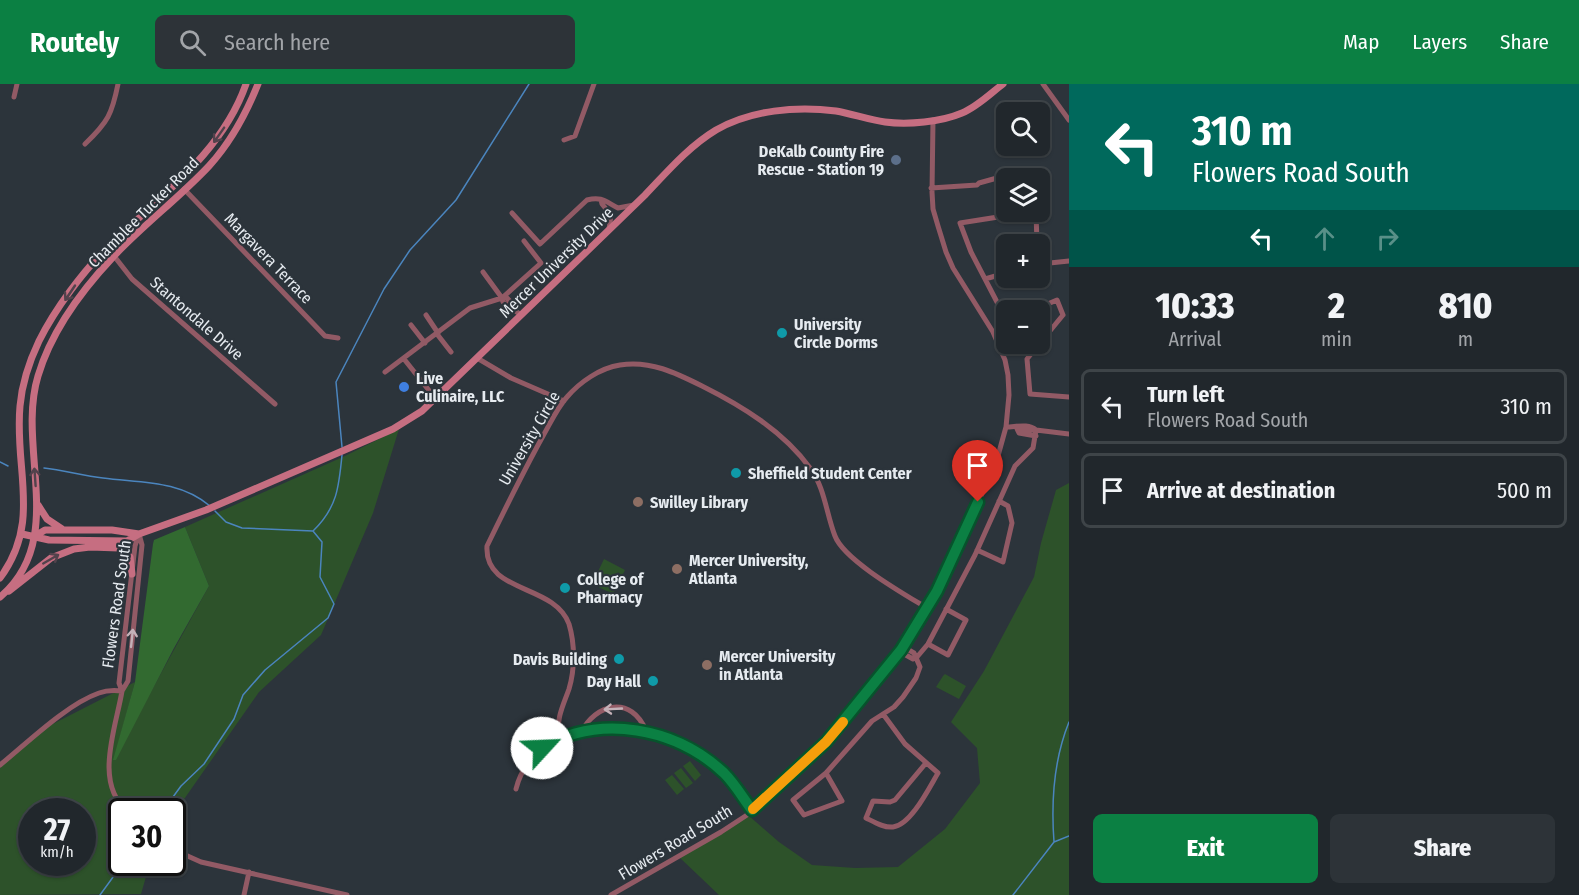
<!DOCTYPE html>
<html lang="en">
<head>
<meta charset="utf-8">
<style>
	:root { --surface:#21272c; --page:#2d3338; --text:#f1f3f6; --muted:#a2a5a9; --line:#3e4448; --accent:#0b8043 }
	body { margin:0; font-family:"Fira Sans Condensed",sans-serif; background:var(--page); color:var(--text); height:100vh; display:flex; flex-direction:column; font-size:22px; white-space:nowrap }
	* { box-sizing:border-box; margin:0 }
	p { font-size:20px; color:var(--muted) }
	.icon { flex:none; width:33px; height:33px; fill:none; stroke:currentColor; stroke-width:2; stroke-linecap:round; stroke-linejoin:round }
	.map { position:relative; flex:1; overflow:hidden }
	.side { display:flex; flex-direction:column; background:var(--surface); width:510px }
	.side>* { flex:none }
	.banner { background:#00695c; color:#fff; overflow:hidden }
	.tools { position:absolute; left:996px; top:18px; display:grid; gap:12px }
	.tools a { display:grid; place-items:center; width:54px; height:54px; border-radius:9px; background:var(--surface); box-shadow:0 2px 4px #0004,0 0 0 2px var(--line); font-size:30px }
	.speed { position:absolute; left:18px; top:714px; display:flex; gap:12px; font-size:30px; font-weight:700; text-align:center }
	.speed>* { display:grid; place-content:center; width:78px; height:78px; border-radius:50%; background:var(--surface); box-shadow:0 2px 4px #0004,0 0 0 2px var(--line); line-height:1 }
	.speed small { font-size:15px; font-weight:400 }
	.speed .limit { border:3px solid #111; border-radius:9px; background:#fff; color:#111 }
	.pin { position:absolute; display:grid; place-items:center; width:51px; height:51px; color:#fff; margin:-62px -26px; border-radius:50% 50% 50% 0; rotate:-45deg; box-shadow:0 0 6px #0007 }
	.pin .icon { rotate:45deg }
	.me { position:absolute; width:66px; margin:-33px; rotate:65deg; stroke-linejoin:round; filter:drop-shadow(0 0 4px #0008) }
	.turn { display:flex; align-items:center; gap:21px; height:126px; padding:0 24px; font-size:27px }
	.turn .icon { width:78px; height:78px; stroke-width:2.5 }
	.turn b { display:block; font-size:42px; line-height:51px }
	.lanes { display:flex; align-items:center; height:57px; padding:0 24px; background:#0003; justify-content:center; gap:30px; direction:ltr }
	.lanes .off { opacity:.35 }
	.eta { display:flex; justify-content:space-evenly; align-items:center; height:102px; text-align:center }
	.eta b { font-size:36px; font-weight:800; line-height:42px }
	.button { display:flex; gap:12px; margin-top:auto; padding:12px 24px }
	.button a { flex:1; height:69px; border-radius:9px; background:var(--accent); color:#fff; font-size:24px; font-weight:800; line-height:69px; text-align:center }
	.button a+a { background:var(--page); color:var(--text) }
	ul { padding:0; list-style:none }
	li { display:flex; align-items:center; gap:18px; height:75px; margin:0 12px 9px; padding:0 12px; border:3px solid var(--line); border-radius:9px }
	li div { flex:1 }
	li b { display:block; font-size:22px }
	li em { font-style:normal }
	header { display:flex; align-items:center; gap:36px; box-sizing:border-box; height:84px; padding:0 30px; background:var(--accent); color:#fff }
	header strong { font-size:28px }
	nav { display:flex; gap:33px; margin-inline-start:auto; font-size:21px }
	.search { width:420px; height:54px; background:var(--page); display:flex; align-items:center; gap:15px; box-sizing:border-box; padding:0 21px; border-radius:9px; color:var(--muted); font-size:22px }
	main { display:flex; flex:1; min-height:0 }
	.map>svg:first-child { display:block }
	.green { fill:#2d522a; fill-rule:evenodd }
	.forest { fill:#326a30 }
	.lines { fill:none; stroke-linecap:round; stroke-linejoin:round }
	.stream { stroke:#4b85be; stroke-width:1.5 }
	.street { stroke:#925a65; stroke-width:5 }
	.secondary { stroke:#c66e81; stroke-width:7 }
	.oneway { stroke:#52424c }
	.oneway2 { stroke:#c4b1b8 }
	.route-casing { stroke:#07532c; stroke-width:15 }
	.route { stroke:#0b8043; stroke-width:10 }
	.slow { stroke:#f59e0b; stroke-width:10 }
	.service-dot { fill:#5c6f8a; stroke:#2c343b; stroke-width:2 }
	.culture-dot { fill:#0f9aa8; stroke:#2c343b; stroke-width:2 }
	.shop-dot { fill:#3f7fe0; stroke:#2c343b; stroke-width:2 }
	.education-dot { fill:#8d6e63; stroke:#2c343b; stroke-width:2 }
	.labels { text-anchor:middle; stroke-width:4.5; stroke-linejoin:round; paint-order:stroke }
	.poi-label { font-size:16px; font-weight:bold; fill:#e6ebf0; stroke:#2c343b; text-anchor:start }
	.street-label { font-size:16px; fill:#e6ebf0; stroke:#2c343b }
</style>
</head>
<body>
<header>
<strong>Routely</strong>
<div class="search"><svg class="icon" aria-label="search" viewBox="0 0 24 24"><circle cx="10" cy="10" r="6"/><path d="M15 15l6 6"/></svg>Search here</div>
<nav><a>Map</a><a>Layers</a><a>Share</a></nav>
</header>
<main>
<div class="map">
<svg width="1069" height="811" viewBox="0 0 1069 811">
	<rect width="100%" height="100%" fill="#2c343b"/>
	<path class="green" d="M399,345L373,429L321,551L259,608L173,731L172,728H122V778L150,779L141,810L0,811V681L43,645L135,598L114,675L209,502L185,443L345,372ZM32,728H82V778H32Z
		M1069,399V811H719L678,772L748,731L779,758L812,781L855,784L898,783L945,745L980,699L977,664L951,638L984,587L1034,493L1041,459L1056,406Z
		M604,475L625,486L613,510L592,500Z
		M945,590L966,602L959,615L936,603L943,592Z
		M690,677L701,691L695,697L683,682Z
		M681,684L693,699L686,704L674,689Z
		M672,691L684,705L677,711L665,696Z"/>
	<path class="forest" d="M185,443L209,502L174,564L116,676H113L135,598L153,460L154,456Z"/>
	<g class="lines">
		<path class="stream" d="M342,363L336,298L384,205L410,166L456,116L529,0
			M0,378L8,382
			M44,384C64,386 83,392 103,394C141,399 179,396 210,422
			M313,447C337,424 339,403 342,371
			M162,728L181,702L204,680L234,635L243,611L265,586L328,534L334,520L320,493L322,458L313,447L242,444L226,438L215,427
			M1054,758C1051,718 1054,675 1069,638
			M100,811L124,778
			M1013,811L1054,758L1069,752"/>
		<path class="street" d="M1043,0L1069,36
			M14,13L17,0
			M564,56L575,52L594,0
			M85,60C108,38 112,30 118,0
			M931,104L977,101L979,99L1015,89L1026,94
			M184,105L325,252L338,254
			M601,116L602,120L611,131L609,145
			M1036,128L1037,160
			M512,129L540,160L587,116C602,112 606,118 618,124L634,121
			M107,163L132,195L275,320
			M1040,180L1069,177
			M483,188L502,214L503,218L521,231
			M985,195L1006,189
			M502,214H507L514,222V225
			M998,220L971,168L960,139L1030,128
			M1037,226L1036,225L1057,216L1063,231
			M426,231L438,249
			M1040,232L1047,249
			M411,241L425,259
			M437,250L451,268
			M1040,259L1063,231
			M1039,260L1027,275L1030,310L1069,313
			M477,274L511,294L564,317
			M404,275L435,314
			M385,288L470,224L502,214L541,179L524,157
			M1006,343C1016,343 1028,339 1036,346L1017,345
			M1018,347L1019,349L1036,352
			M977,466L1003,478L1012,439L1008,422L999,417
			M928,560L948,571L966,536L946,525
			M901,566L904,570L913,575L917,573
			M917,573L928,560L975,471L1015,382L1033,364L1036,346L1069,350
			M122,607L119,599L135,462L139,450
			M883,630L905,660L938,689C929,704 911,741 893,743C884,744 874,738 866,734L873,717L890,718L895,716L926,679
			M581,649C595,619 632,611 646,647
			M559,654C556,634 563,622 569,605C575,585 575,560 569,540C554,499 484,510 487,462C505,425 523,388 543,352C550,340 557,324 567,313C580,298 600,284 620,281C650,276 676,289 702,302C742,322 783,347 810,384C825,404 826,429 835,452C844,476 904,510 927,524
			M0,681C27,659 67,620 99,609C107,606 114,606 122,607
			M826,689L842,717L804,731L793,716L826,689L872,637L894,623L903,613L916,594L920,583L914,569L907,565L901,566
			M516,705C532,638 632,632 683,660C713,676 732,699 752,726
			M128,728C93,699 116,644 122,607L128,597L142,461L139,450
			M172,765L201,778L347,811
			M244,811L249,788
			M611,811L721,748L747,731L826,658L906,559L937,507L996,379L1006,343L1009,311L1008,291L1005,276L993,248L953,184L946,168L938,142L933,125L932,108L933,36"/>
		<path class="secondary" d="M38,421L47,435L62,445
			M22,450L49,456L127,457L139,450L206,426L393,345L422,327L645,111C667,88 688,63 716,46C751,26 796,22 836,27C853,30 869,36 885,38C908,41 941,38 962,29C977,23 991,9 1003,0
			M35,452L45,446H112L139,450
			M0,494C42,437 14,386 20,322C22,299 29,278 39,257C55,225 83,187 109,162C160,112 222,69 246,0
			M9,507L51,474L74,465L90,463L119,464L130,473L132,490
			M0,513C68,456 16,364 38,292C51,248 82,206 113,173C143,141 179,114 209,82C231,58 246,30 258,0"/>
	</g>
	<defs><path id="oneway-shaft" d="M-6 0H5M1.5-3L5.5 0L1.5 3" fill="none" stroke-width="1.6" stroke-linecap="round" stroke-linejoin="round" transform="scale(1.5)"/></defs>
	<g class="oneway">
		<use href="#oneway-shaft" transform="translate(219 51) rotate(125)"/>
		<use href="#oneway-shaft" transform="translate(70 209) rotate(124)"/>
		<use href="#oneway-shaft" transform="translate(35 393) rotate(-94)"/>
		<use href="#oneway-shaft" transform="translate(51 475) rotate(-30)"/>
	</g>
	<g class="oneway2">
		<use href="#oneway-shaft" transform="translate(132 554) rotate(-84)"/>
		<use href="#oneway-shaft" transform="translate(613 625) rotate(177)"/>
	</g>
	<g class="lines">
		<g class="route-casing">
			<path id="route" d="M542,664C600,629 676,644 724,689C735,700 743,714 752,726L826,658L901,566L937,507L978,418"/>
		</g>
		<use href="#route" class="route"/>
		<path class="slow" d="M753,725L826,658L843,638"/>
	</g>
	<circle class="service-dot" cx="896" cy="76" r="6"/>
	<g class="culture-dot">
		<circle cx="782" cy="249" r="6"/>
		<circle cx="736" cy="389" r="6"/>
		<circle cx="565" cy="504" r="6"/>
		<circle cx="619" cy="575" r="6"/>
		<circle cx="653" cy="597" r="6"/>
	</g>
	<circle class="shop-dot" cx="404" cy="303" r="6"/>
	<g class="education-dot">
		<circle cx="638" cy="418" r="6"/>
		<circle cx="677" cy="485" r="6"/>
		<circle cx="707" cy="581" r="6"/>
	</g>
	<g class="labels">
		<g class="poi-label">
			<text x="884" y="73" text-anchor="end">DeKalb County Fire<tspan x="884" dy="18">Rescue - Station 19</tspan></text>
			<text x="794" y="246">University<tspan x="794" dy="18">Circle Dorms</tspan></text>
			<text x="416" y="300">Live<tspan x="416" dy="18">Culinaire, LLC</tspan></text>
			<text x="748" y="395">Sheffield Student Center</text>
			<text x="650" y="424">Swilley Library</text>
			<text x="689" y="482">Mercer University,<tspan x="689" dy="18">Atlanta</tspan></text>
			<text x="577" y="501">College of<tspan x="577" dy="18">Pharmacy</tspan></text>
			<text x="719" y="578">Mercer University<tspan x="719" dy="18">in Atlanta</tspan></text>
			<text x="607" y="581" text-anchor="end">Davis Building</text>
			<text x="641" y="603" text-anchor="end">Day Hall</text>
		</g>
		<g class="street-label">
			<text transform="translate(143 128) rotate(-45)" y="6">Chamblee Tucker Road</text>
			<text transform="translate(269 174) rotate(46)" y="6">Margavera Terrace</text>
			<text transform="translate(556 178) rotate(-44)" y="6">Mercer University Drive</text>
			<text transform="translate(197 234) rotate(41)" y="6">Stantondale Drive</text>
			<text transform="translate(529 354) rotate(-60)" y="6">University Circle</text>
			<text transform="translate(116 520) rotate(-82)" y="6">Flowers Road South</text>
			<text transform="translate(675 758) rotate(-31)" y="6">Flowers Road South</text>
		</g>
	</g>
</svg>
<div class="tools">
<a><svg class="icon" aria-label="search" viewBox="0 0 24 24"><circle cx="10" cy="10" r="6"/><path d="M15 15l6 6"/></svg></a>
<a><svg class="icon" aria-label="layers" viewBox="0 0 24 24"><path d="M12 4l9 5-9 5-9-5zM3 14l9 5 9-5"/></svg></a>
<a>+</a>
<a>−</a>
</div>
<div class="speed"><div>27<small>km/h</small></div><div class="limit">30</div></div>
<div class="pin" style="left:978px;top:418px;background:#d93025"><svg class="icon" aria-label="arrive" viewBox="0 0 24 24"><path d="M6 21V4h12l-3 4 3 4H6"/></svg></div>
<svg class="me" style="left:542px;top:664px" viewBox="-20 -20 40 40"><circle r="19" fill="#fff"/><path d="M0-13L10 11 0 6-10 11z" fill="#0b8043"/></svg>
</div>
<section class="side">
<div class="banner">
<div class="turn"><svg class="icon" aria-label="left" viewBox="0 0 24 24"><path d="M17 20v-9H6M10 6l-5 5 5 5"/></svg><div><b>310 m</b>Flowers Road South</div></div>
<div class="lanes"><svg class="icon" aria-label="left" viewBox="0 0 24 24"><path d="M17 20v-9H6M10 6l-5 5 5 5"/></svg><svg class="icon off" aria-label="ahead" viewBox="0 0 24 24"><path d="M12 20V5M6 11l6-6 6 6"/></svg><svg class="icon off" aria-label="right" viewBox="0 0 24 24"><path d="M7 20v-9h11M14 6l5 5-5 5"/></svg></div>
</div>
<div class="eta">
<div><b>10:33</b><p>Arrival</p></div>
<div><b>2</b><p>min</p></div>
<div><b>810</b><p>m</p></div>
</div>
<ul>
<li><svg class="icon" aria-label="left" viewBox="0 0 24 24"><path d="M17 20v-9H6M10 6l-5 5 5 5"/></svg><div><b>Turn left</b><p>Flowers Road South</p></div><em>310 m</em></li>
<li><svg class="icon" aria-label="arrive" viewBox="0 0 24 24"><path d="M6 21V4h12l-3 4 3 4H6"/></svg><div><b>Arrive at destination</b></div><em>500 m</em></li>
</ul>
<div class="button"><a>Exit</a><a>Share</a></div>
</section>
</main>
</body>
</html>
